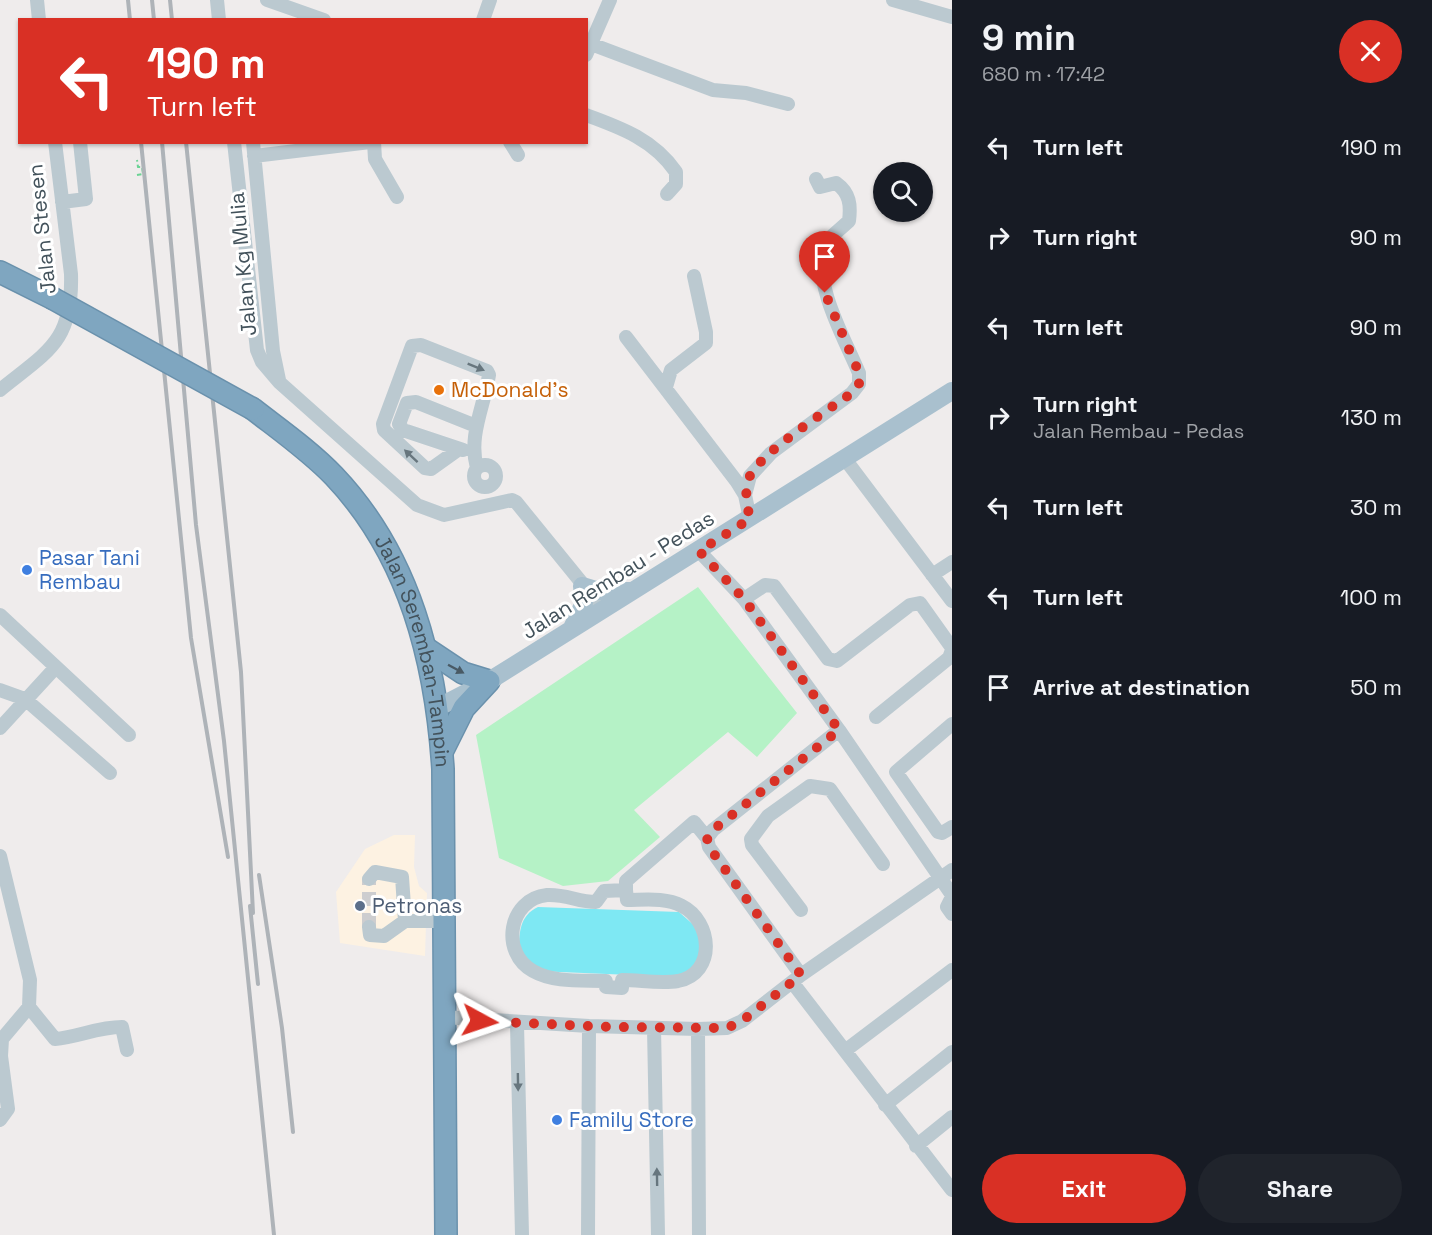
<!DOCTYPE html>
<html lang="en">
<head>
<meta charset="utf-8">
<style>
	:root { --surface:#171b24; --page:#20242c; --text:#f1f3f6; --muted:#9ea1a6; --accent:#d93025 }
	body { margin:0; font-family:"Space Grotesk",sans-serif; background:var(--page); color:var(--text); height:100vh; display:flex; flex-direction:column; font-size:22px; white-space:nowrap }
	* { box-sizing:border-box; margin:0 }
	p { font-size:20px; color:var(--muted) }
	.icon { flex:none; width:33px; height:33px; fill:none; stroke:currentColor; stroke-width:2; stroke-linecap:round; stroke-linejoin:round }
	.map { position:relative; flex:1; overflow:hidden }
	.panel { display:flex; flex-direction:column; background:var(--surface); width:480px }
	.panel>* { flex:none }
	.hud { position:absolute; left:18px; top:18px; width:570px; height:126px; border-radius:0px; box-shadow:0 2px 4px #0004; background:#d93025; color:#fff; overflow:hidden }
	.buttons { position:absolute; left:873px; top:162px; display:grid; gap:12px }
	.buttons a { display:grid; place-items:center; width:60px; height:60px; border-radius:50%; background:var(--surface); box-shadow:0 2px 4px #0004; font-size:30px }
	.pin { position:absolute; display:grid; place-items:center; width:51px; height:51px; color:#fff; margin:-62px -26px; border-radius:50% 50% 50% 0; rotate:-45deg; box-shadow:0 0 6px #0007 }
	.pin .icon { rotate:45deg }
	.me { position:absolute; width:66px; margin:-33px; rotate:95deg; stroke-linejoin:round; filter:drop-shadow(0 0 4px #0008) }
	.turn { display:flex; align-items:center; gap:21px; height:126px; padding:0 30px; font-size:27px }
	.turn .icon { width:78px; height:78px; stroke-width:2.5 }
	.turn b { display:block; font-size:42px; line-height:51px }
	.round { display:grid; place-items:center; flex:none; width:63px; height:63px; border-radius:32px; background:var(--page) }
	.head { display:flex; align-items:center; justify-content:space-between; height:102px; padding:0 30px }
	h1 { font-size:36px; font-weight:700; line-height:45px }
	.primary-button { display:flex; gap:12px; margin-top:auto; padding:12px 30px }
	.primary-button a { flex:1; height:69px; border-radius:36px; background:var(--accent); color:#fff; font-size:24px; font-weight:700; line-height:69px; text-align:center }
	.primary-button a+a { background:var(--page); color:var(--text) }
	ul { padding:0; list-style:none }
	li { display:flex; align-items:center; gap:18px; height:90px; padding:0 30px }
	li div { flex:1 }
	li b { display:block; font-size:22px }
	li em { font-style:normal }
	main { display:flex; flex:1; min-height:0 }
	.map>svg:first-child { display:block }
	.commercial { fill:#fdf2e2 }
	.green { fill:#b5f2c6 }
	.water { fill:#7ee8f3 }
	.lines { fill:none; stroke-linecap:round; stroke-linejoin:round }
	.minor-tunnel { stroke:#cdcdcf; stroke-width:14; stroke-dasharray:14 7; stroke-linecap:butt }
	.highway-casing { stroke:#6a91ac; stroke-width:24 }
	.path { stroke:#6bd394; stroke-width:2; stroke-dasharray:4.5 3; stroke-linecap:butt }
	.minor { stroke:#bbc9d0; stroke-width:14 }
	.major { stroke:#a9c0ce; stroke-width:18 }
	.highway { stroke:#7fa6c0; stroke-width:21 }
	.rail { stroke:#aeb3b8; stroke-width:4 }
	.highway-bridge-casing { stroke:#6a91ac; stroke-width:24; stroke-linecap:butt }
	.highway-bridge { stroke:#7fa6c0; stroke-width:21 }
	.oneway { fill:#67767e }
	.oneway2 { fill:#495a65 }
	.route { stroke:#d93025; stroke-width:10; stroke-dasharray:0 18 }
	.food-dot { fill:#e8710a; stroke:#fff; stroke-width:2 }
	.shop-dot { fill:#3f7fe0; stroke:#fff; stroke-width:2 }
	.service-dot { fill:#5c6f8a; stroke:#fff; stroke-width:2 }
	.labels { text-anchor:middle; stroke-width:6; stroke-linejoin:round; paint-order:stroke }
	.street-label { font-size:21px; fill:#43525b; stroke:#fff }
	.food-label { font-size:21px; fill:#c56008; stroke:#fff; text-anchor:start }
	.shop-label { font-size:21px; fill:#366cbe; stroke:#fff; text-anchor:start }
	.service-label { font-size:21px; fill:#4e5e75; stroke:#fff; text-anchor:start }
</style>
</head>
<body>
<main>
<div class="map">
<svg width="952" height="1235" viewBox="0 0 952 1235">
	<rect width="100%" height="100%" fill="#efecec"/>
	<path class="commercial" d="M394,835H415L414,867L419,886L427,893L425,956L340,943L336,892L365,849Z"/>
	<path class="green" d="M698,587L797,713L757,757L728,732L634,810L660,837L608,881L563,886L499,858L476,735Z"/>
	<path class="water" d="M538,907L679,912L696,927L702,951L690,972L677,977L537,971L519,953C519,933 519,916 538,907Z"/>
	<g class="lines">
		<path class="minor-tunnel" d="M369,927V879"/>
		<g class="highway-casing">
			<g id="highway">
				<path d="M0,272L52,298"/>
				<path id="s1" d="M253,409C280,430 310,451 334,476C410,556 436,662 443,769L446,1235"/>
				<path d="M427,649L463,673L489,681L464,708L443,750"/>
			</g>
		</g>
		<path class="path" d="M137,175L143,174L142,167H138L137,160"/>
		<path class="minor" d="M37,0L39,20
			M217,0L219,20
			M267,0L324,20
			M893,0L952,17
			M483,20L490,0
			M591,44L713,90L746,93L788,104
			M586,55L610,0
			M586,115C622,128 654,140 676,172V184L667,194
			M234,142L257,350L262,362L279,382L417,505L444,515L512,500L516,502L603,609
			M253,142L273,351L279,380
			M374,142L375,159L397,197
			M510,142L518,155
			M254,156L370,142
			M62,202L86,199L80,142
			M626,337L737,482L745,495L750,519
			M666,387L671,370L706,343V332L694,276
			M0,390C48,351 73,342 71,274L55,142
			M459,449L431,469L425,468L384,430L383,424L412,346L421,345L487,371L489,375C484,407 468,436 477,468
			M463,450L403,430L399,424L407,403L416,402L476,426
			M845,459L952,601
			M474 476a11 11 0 1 1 22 0a11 11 0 1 1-22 0Z
			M745,495L750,476L771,453L852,393L859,384V373C842,333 816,290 822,245L849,221C851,205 850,193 836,183L820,187L816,179
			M699,551L744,599L839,730L952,895
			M932,575L952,562
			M744,599L765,585L774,586L828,659L837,661L910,605L920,603L952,648
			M0,615L129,735
			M0,690L25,699L110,773
			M876,717L949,658L952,650
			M952,724L896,772L938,832L942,833L952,827
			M0,728L56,667
			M0,856L30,980L29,1007L2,1039L1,1056L8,1109L0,1120
			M369,879L375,872L402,877L405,921
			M626,890L627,900C644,900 665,897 682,906C712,921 717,973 678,981C661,984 640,980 622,980V988L606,987V981C582,980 554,983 533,971C500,953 508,899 547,895C566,894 578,902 596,902L604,891L626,890V881L694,822L707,838
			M952,897L947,907L952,914
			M801,910L752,845L751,839L768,816L810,786L830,789L883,864
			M369,927L370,935L384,936L405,921H443
			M801,975L709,847L707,838L713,830L839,730
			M792,982L952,1190
			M29,1007L55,1039C78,1037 98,1027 122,1027L127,1050
			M443,1017L589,1026L698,1029L727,1028L742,1021L801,975L952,870
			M517,1024L522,1235
			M654,1028L658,1235
			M698,1029L699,1235
			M846,1050L952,970
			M885,1105L952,1052
			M916,1146L952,1117
			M588,1235L589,1026"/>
		<path class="major" d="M572,628L584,603L582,586L599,591H631
			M437,708L489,681L952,391"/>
		<use href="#highway" class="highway"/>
		<path class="rail" d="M128,0L130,20
			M152,0L154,20
			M170,0L172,20
			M141,142L191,638L228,857
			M162,142L196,525L224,741L274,1235
			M186,142L241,672L253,913
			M259,875L282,1028L293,1132
			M250,906L258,984"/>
		<g class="highway-bridge-casing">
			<path id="highway-bridge" d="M52,298L253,409"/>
		</g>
		<use href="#highway-bridge" class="highway-bridge"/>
	</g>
	<defs><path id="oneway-solid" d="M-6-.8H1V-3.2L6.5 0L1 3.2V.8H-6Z" transform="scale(1.5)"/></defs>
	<g class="oneway">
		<use href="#oneway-solid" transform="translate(476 367) rotate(22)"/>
		<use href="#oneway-solid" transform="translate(411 456) rotate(-137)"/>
		<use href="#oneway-solid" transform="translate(518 1082) rotate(89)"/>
		<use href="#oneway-solid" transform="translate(657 1177) rotate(-91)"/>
	</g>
	<use class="oneway2" href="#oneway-solid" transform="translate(456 669) rotate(28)"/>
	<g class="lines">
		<path class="route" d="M480,1021L610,1027L727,1028L742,1021L801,975L709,847L707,838L713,830L839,730L744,599L699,551L750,519C747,505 744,492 749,478C758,454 830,409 852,393L859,384V373L825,293"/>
	</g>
	<circle class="food-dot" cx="439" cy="390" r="6"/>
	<g class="shop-dot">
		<circle cx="27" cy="570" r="6"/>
		<circle cx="557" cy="1120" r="6"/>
	</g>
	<circle class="service-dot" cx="360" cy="906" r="6"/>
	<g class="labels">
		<g class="street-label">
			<text transform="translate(42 229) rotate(-96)" y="7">Jalan Stesen</text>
			<text transform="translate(243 264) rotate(-95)" y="7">Jalan Kg Mulia</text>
			<text transform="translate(618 575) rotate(-32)" y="7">Jalan Rembau - Pedas</text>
			<text dy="7" stroke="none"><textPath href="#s1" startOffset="302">Jalan Seremban-Tampin</textPath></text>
		</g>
		<g class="food-label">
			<text x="451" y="397">McDonald's</text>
		</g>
		<g class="shop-label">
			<text x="39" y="565">Pasar Tani<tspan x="39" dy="24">Rembau</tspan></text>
			<text x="569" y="1127">Family Store</text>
		</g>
		<g class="service-label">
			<text x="372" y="913">Petronas</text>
		</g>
	</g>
</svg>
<div class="buttons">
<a><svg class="icon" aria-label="search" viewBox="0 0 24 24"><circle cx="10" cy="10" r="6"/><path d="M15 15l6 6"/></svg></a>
</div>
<div class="pin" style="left:825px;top:293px;background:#d93025"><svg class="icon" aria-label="arrive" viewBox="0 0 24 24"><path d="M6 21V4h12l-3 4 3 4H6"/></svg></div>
<svg class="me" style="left:480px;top:1021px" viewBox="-20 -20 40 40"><path d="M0-17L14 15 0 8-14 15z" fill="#d93025" stroke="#fff" stroke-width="4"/></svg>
<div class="hud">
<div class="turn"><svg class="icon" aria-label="left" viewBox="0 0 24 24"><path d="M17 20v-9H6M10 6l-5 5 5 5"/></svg><div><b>190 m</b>Turn left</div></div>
</div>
</div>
<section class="panel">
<div class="head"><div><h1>9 min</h1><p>680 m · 17:42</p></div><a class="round" style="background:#d93025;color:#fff"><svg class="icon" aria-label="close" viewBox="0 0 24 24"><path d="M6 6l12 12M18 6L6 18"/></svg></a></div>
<ul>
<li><svg class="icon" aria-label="left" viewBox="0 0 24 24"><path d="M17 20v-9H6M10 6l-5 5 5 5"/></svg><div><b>Turn left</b></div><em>190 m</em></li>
<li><svg class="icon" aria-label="right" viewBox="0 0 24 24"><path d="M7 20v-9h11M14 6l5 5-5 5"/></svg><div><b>Turn right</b></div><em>90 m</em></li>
<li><svg class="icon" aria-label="left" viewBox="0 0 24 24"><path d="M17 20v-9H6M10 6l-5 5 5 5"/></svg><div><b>Turn left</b></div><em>90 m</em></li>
<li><svg class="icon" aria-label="right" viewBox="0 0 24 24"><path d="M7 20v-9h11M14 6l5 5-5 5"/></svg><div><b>Turn right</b><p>Jalan Rembau - Pedas</p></div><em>130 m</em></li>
<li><svg class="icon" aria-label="left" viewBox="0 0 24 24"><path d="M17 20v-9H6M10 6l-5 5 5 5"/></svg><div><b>Turn left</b></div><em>30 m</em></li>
<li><svg class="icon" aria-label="left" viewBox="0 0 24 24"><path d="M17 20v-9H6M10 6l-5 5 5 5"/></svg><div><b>Turn left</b></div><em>100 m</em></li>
<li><svg class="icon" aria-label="arrive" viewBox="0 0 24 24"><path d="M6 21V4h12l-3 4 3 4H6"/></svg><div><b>Arrive at destination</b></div><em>50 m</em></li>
</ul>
<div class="primary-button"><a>Exit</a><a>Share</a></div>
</section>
</main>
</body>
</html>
